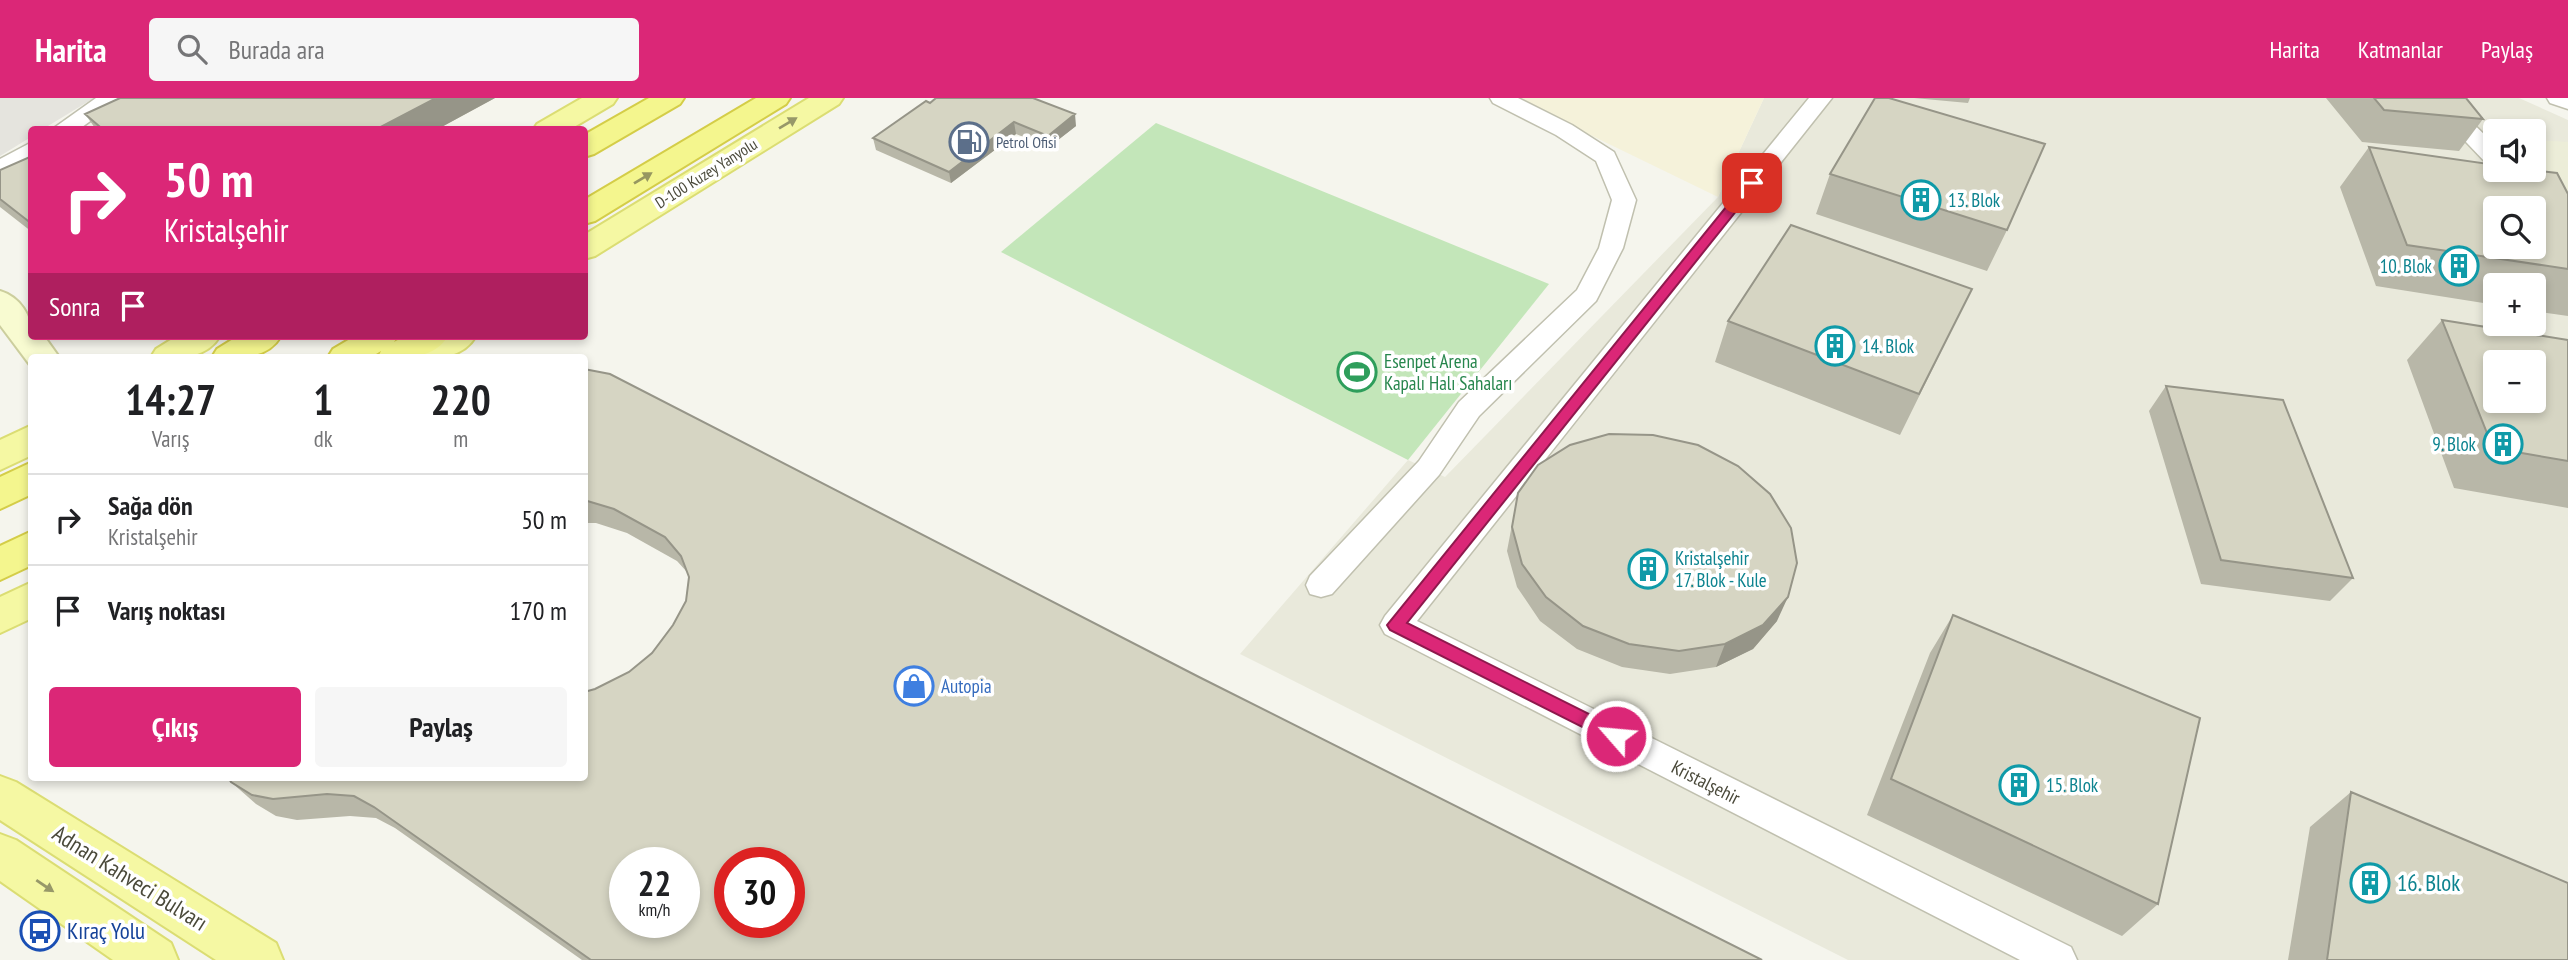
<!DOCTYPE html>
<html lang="tr">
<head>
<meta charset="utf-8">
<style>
	:root { --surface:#fff; --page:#f6f6f6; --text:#202124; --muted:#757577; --line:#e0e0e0; --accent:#db2777 }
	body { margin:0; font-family:"PT Sans Narrow",sans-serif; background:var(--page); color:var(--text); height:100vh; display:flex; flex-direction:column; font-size:26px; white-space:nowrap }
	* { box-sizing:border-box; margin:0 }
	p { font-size:23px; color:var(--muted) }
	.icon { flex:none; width:38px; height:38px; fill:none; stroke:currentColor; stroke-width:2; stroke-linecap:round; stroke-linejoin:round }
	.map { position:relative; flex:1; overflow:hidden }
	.drawer { position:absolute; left:28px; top:256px; width:560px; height:427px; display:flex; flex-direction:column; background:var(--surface); border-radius:7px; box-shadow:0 4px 10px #0003 }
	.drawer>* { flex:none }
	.hud { position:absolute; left:28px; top:28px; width:560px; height:214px; border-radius:7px; box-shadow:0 4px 10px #0003; background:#db2777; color:#fff; overflow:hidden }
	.controls { position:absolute; left:2483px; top:21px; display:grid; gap:14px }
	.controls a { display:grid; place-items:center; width:63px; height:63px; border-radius:7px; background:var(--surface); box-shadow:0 4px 10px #0003; font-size:35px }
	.speed { position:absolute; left:609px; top:749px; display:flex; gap:14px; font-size:35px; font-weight:700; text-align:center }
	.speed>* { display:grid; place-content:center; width:91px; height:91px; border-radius:50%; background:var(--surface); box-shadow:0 4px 10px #0003; line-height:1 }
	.speed small { font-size:18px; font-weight:400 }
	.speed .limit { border:10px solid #d22; background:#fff; color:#111 }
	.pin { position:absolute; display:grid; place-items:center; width:60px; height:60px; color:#fff; margin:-30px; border-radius:14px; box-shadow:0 4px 10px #0006 }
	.me { position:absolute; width:77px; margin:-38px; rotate:297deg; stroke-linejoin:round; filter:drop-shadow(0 0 5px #0008) }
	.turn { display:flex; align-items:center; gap:24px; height:147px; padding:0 21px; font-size:32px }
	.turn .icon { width:91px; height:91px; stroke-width:2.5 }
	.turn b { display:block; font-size:49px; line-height:60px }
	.then { display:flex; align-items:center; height:66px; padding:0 21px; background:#0003; gap:14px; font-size:26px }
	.eta { display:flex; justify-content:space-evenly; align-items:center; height:119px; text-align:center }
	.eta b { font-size:42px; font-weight:600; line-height:49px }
	.cta { display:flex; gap:14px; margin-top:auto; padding:14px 21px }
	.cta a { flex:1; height:80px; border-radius:7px; background:var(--accent); color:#fff; font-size:28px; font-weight:600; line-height:80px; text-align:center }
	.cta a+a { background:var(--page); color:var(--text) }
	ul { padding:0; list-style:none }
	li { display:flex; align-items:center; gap:21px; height:91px; padding:0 21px; border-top:2px solid var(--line) }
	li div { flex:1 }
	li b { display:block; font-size:26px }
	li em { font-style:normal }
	header { display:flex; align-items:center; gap:42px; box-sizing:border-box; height:98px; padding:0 35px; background:var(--accent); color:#fff }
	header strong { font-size:33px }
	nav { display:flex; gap:38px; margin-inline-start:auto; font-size:24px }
	.search { width:490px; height:63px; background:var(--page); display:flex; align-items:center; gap:18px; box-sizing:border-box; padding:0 24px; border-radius:7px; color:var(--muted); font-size:26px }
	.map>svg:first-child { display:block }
	.residential { fill:#e9e9db; fill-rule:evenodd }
	.commercial { fill:#f5f2da }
	.industrial { fill:#e5e4de }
	.education { fill:#ecedd8 }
	.green { fill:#c3e6b9 }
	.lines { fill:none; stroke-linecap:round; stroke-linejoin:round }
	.minor-casing { stroke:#c0c0af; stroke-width:3 }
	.secondary-casing { stroke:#ccce9d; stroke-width:4 }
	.primary-casing { stroke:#dbdd73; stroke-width:4 }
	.trunk-casing { stroke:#d4cd48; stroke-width:4 }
	.minor { fill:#fff; fill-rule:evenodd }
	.secondary { fill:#f8fbd1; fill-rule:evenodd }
	.primary { fill:#f5f8a3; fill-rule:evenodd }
	.trunk { fill:#f4f68e; fill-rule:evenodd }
	.wall { fill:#b8b7a8 }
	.shaded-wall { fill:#969588 }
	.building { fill:#d6d5c3; stroke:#969588; stroke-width:2; fill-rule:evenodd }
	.oneway { fill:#979869 }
	.oneway2 { fill:#969760 }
	.route { fill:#db2777; stroke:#8e194d; stroke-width:2 }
	.labels { text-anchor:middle; stroke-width:7; stroke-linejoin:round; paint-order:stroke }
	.far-service-label { font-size:16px; fill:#4e5e75; stroke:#fff; text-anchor:start }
	.far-street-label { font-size:16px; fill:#4a493a; stroke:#fff }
	.culture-label { font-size:19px; fill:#0d838f; stroke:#fff; text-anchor:start }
	.leisure-label { font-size:19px; fill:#27864d; stroke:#fff; text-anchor:start }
	.shop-label { font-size:19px; fill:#366cbe; stroke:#fff; text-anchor:start }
	.street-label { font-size:19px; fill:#4a493a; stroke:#fff }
	.near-street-label { font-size:23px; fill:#4a493a; stroke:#fff }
	.near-culture-label { font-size:23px; fill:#0d838f; stroke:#fff; text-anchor:start }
	.near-transit-label { font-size:23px; fill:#164399; stroke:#fff; text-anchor:start }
</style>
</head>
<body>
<header>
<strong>Harita</strong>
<div class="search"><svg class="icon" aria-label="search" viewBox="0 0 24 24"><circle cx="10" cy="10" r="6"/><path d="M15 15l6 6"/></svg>Burada ara</div>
<nav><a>Harita</a><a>Katmanlar</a><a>Paylaş</a></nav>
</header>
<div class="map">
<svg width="2568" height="862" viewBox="0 0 2568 862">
	<rect width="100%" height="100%" fill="#f5f5ed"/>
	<path class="residential" d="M1764,0H2519L2568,22V862H1848L1240,556L1408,362L1445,379L1718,99ZM2496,33H2534V72H2496ZM2496,110H2534V149H2496ZM2496,187H2534V226H2496ZM2496,264H2534V303H2496Z"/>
	<path class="commercial" d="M1514,0H1764L1718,99Z"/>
	<path class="industrial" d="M0,0H94L43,31L32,32L31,39L0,58Z"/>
	<path class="education" d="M2534,42L2568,44V104L2534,57Z"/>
	<path class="green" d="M1156,25L1549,186L1408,362L1001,154Z"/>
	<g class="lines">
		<g class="minor-casing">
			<path id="minor" d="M96,0H122L78,32H51Z
				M1490,0H1518L1572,27L1614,54L1636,102L1623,150L1596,203L1479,318L1439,377L1332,496L1321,499L1310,496L1306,487L1310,478L1419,363L1459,304L1577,192L1599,150L1612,102L1596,63L1556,37L1493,5Z
				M1809,0H1832L1417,523L2071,849L2077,862H2020L1385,536L1380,527L1385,518Z
				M2424,0H2447L2496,48V69L2488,67Z
				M2547,0H2568V11L2550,5Z
				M32,44V61L0,78V61Z"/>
		</g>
		<g class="secondary-casing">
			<path id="secondary" d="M0,193C20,199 32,218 32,238H44L59,259H32L30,267L0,227Z"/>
		</g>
		<g class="primary-casing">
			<path id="primary" d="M582,0H617L613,6L569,32H533L537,26Z
				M809,0H843L839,6L595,158L584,161V137Z
				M177,238H220C205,263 177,259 151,259L156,251Z
				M434,238H476C461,263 435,259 409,259L414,251Z
				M32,327V357L0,372V342Z
				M32,484V520L0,535V499Z
				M0,678L16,684L276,845L283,862H216L0,722Z
				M0,736L16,742L171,845L178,862H113L0,783Z"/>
		</g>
		<g class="trunk-casing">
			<path id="trunk" d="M649,0H684L680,6L594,56L584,59V37Z
				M756,0H790L786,6L595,123L584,126V102Z
				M238,238H281C266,263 238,259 212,259L217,251Z
				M355,238H398L394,244L405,238H448C433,263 404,259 378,259L381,253L371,259H328L333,251Z
				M32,364V396L0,411V379Z
				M32,433V467L0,482V448Z"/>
		</g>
		<use href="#minor" class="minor"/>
		<use href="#secondary" class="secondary"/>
		<use href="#primary" class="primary"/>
		<use href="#trunk" class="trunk"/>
	</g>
	<path class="wall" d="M495,0L436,32H91L95,30L85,16Z
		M1914,0H1970L1968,5Z
		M2326,0H2466L2483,21L2459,53L2362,44Z
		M930,5L1076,28L1049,49L1016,36L951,85L876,52L873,40Z
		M2369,49L2568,96V218L2534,213V187H2496V207L2376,188L2340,89Z
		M32,58V134L0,109V72Z
		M1830,76L2007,132L1987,173L1816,116Z
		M1972,191L1900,337L1715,264L1728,223Z
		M2442,222L2568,242V410L2454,390L2407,262Z
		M584,271L1199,579L1762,862H582L395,730L376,720L350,718L297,722L276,718L256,706L231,684L584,679L595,591L629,574L652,555L673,527L686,503L689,479L687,474L677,463L627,435L596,425H584Z
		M2166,288L2353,480L2330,503L2201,486L2149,313Z
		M1518,395L1777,523L1753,551L1716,569L1670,576L1622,569L1577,551L1540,523L1517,489L1507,453Z
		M1953,517L2158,806L2122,838L1867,717L1930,555Z
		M2351,694L2568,862H2288L2310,729Z"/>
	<path class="shaded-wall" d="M436,0H495L436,32H375Z
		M1075,16L1076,28L1049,49L1048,38Z
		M1014,24L1016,36L951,85L949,74Z
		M1788,499L1777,523L1753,551L1716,569L1725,546Z"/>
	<path class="building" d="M120,0H436L375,32H91L99,28L85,16Z
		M936,0H1033L1075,16L1048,38L1014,24L949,74L873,40L926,3L930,5Z
		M1875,0H1889L2045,46L2007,132L1830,76Z
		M2374,0H2466L2483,21L2384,12Z
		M2369,49L2496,67V72H2531L2557,75L2568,96V171L2407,147ZM2496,110H2534V149H2496Z
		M32,58V126L0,101V72Z
		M1791,127L1972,191L1919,296L1728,223Z
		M2442,222L2568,242V363L2493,350ZM2496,264H2534V303H2496Z
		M584,271L610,276L1199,579L1762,862H591L374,709L354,698L327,696L273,701L252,697L231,684L228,679H584V594L595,591L629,574L652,555L673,527L686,503L689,479L681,458L665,439L614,411L584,402ZM625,765H684V824H625ZM730,765H789V824H730Z
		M2166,288L2283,302L2353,480L2221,462Z
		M1609,336L1653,337L1698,347L1738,368L1770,396L1791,430L1797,465L1788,499L1763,527L1725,546L1679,553L1629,546L1583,528L1546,499L1522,466L1512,429L1518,395L1538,367L1570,347Z
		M1953,517L2200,620L2158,806L1891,681Z
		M2351,694L2568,785V862H2327Z"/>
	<defs><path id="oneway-solid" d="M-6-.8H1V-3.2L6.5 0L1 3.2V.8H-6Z" transform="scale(1.75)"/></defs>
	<g class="oneway">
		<use href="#oneway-solid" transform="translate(788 25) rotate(-31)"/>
		<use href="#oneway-solid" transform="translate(45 788) rotate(34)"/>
	</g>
	<use class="oneway2" href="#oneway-solid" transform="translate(643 80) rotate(-31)"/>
	<path class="route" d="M1752,81L1758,85L1757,87L1407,525L1623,633L1625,638L1623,644L1616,646L1390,532L1387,527L1748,82Z"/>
	<defs>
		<g id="fuel-ring" transform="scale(2.0125)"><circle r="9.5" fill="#fff" stroke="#5c6f8a" stroke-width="1.5"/><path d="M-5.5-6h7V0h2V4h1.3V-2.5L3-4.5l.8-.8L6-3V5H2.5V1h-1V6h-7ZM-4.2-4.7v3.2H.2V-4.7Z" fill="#5c6f8a"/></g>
		<g id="building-ring" transform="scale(2.0125)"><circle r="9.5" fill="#fff" stroke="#0f9aa8" stroke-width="1.5"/><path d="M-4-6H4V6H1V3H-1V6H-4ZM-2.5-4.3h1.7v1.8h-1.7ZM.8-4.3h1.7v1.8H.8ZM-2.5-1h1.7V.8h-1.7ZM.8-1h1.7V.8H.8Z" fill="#0f9aa8"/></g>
		<g id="stadium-ring" transform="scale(2.0125)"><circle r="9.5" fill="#fff" stroke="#2e9e5b" stroke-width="1.5"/><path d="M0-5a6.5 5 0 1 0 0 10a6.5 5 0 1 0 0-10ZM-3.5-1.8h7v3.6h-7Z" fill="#2e9e5b"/></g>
		<g id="shop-ring" transform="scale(2.0125)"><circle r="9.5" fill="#fff" stroke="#3f7fe0" stroke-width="1.5"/><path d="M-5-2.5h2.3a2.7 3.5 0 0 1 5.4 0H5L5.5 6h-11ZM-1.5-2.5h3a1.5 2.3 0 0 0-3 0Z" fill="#3f7fe0"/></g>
		<g id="bus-ring" transform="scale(2.0125)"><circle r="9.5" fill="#fff" stroke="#1a4fb4" stroke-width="1.5"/><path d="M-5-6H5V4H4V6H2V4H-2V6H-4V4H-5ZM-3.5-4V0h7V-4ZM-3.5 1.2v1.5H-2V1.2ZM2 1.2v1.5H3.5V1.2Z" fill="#1a4fb4"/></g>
	</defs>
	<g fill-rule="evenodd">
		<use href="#fuel-ring" x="969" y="44"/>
		<use href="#building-ring" x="1921" y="102"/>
		<use href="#building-ring" x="2459" y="168"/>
		<use href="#building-ring" x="1835" y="248"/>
		<use href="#stadium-ring" x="1357" y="274"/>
		<use href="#building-ring" x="2503" y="346"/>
		<use href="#building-ring" x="1648" y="471"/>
		<use href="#shop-ring" x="914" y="588"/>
		<use href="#building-ring" x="2019" y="687"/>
		<use href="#building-ring" x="2370" y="785"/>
		<use href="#bus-ring" x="40" y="833"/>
	</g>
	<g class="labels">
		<g class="far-service-label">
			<text x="996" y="50">Petrol Ofisi</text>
		</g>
		<g class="far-street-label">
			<text transform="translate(706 75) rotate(-32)" y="6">D-100 Kuzey Yanyolu</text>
		</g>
		<g class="culture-label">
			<text x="1948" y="109">13. Blok</text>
			<text x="2432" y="175" text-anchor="end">10. Blok</text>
			<text x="1862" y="255">14. Blok</text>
			<text x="2476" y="353" text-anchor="end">9. Blok</text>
			<text x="1675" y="467">Kristalşehir<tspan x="1675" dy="22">17. Blok - Kule</tspan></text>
			<text x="2046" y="694">15. Blok</text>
		</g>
		<g class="leisure-label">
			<text x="1384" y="270">Esenpet Arena<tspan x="1384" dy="22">Kapalı Halı Sahaları</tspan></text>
		</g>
		<g class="shop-label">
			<text x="941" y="595">Autopia</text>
		</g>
		<g class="street-label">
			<text transform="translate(1706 684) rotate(27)" y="7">Kristalşehir</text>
		</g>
		<g class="near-street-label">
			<text transform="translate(130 780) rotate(32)" y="8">Adnan Kahveci Bulvarı</text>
		</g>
		<g class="near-culture-label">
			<text x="2397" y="793">16. Blok</text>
		</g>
		<g class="near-transit-label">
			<text x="67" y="841">Kıraç Yolu</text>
		</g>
	</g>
</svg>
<div class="controls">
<a><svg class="icon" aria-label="sound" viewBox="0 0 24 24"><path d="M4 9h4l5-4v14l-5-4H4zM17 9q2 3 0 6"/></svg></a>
<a><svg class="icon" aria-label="search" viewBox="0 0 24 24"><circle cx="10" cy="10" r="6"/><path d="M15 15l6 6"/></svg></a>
<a>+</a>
<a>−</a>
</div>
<div class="speed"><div>22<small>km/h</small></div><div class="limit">30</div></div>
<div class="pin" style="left:1752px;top:85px;background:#d93025"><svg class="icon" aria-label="arrive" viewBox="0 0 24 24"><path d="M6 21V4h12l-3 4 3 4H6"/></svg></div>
<svg class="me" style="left:1616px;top:638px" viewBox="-20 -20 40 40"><circle r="17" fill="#db2777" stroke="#fff" stroke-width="3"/><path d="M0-11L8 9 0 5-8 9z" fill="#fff"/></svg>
<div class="hud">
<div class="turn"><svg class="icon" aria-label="right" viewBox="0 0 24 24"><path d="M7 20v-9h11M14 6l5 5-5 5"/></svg><div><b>50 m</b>Kristalşehir</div></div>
<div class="then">Sonra<svg class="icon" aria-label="arrive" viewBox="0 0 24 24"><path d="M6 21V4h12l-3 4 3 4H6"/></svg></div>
</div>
<section class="drawer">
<div class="eta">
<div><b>14:27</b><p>Varış</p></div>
<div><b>1</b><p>dk</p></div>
<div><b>220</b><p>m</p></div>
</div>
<ul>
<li><svg class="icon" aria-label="right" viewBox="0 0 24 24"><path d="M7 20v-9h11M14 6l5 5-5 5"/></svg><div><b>Sağa dön</b><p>Kristalşehir</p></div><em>50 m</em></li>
<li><svg class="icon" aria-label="arrive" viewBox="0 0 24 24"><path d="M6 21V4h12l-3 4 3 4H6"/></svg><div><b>Varış noktası</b></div><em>170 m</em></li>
</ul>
<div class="cta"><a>Çıkış</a><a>Paylaş</a></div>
</section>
</div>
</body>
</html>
